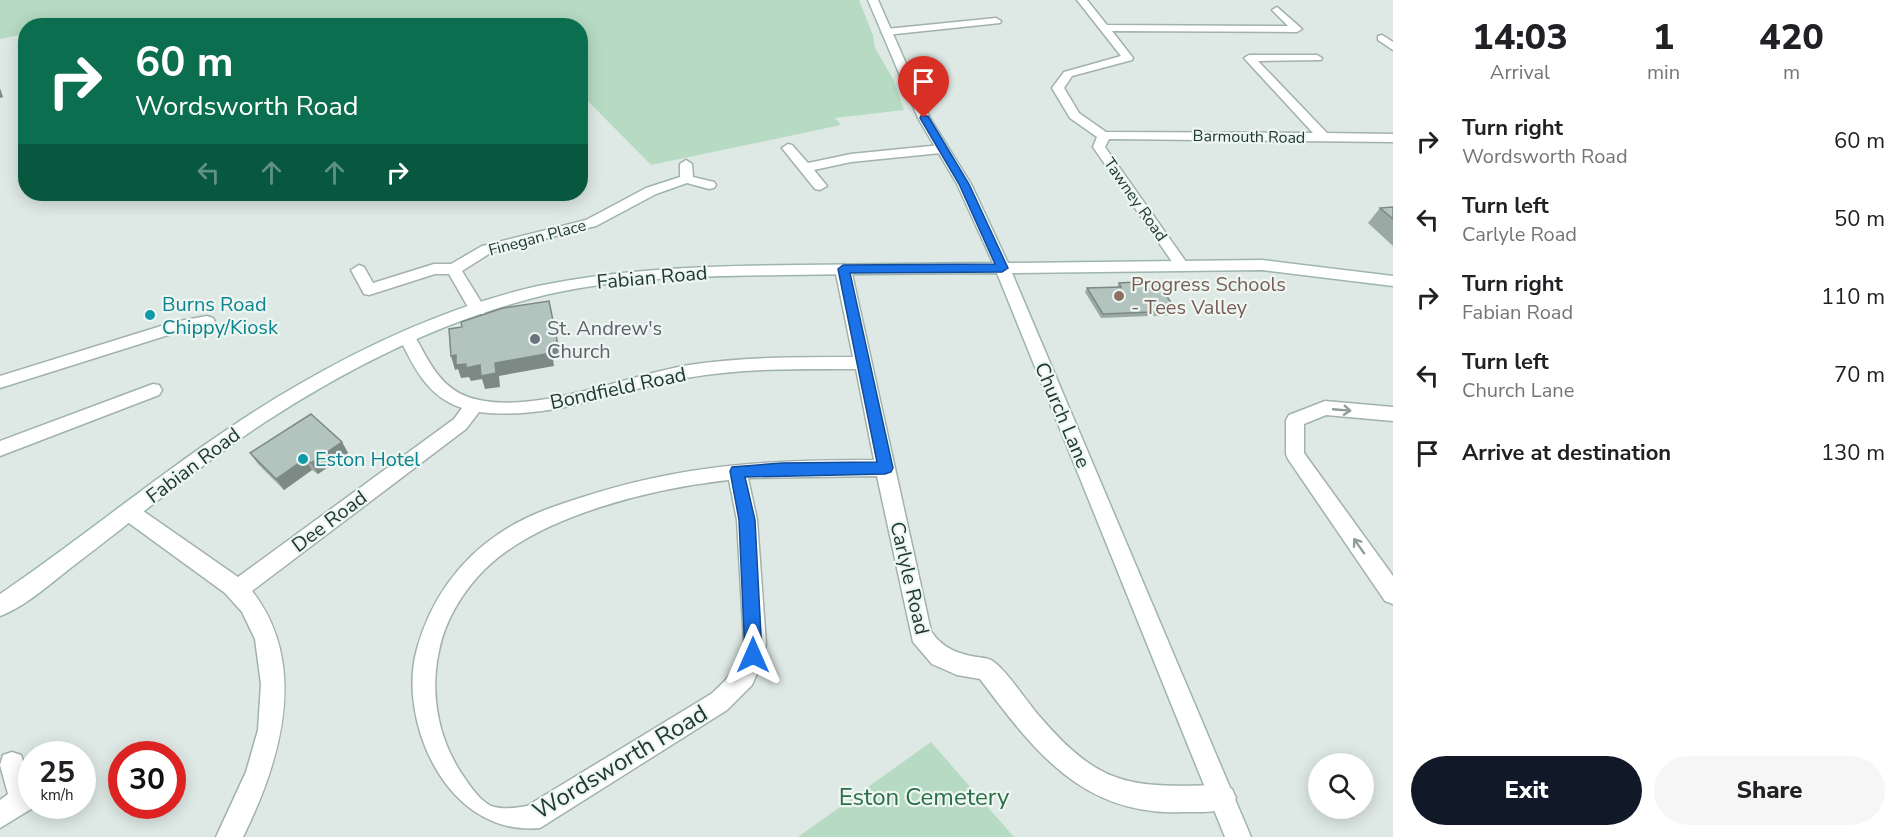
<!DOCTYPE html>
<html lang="en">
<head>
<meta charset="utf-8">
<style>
	:root { --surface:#fff; --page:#f6f6f6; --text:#202124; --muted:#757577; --accent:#111827 }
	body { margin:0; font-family:"Nunito Sans",sans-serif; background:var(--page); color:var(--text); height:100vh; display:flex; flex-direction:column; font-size:22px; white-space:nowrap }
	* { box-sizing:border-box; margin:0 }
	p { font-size:20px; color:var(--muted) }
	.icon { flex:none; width:33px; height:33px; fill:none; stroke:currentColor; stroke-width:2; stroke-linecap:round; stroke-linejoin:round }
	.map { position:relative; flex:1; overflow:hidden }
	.panel { display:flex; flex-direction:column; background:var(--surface); width:510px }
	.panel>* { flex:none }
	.top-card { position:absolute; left:18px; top:18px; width:570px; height:183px; border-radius:24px; box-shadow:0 3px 15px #0003; background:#0b6e4f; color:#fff; overflow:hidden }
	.buttons { position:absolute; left:1308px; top:753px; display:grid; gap:12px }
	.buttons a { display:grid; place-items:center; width:66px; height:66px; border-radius:50%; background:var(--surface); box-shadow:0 3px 15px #0003; font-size:30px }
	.speed { position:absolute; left:18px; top:741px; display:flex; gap:12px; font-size:30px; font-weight:700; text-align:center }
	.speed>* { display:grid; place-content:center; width:78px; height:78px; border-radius:50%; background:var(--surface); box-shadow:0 3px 15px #0003; line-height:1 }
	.speed small { font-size:15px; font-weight:400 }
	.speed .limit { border:9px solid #d22; background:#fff; color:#111 }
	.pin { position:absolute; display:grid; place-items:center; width:51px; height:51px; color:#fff; margin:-62px -26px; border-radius:50% 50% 50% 0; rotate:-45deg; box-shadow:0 0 6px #0007 }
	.pin .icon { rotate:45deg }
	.me { position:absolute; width:66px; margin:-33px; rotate:0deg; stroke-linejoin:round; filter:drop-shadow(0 0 4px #0008) }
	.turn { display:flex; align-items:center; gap:21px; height:126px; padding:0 18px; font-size:27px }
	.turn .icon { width:78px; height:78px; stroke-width:2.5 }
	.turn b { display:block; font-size:42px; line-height:51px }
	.lanes { display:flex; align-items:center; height:57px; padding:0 18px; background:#0003; justify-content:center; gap:30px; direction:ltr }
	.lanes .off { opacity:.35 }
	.eta { display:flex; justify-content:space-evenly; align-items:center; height:102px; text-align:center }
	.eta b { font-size:36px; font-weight:800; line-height:42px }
	.action { display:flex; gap:12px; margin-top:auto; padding:12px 18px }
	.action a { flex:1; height:69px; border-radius:36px; background:var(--accent); color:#fff; font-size:24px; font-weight:800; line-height:69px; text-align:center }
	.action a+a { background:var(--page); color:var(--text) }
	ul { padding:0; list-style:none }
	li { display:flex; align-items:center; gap:18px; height:78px; padding:0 18px }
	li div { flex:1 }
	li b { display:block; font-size:22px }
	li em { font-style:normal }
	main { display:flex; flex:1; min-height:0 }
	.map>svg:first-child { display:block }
	.green { fill:#b6dbc2 }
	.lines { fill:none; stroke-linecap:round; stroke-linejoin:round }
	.street-casing { stroke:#a1b1ac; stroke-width:3 }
	.secondary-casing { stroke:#9db5ad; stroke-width:3 }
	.street { fill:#fff; fill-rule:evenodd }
	.secondary { fill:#fff; fill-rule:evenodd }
	.wall { fill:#9aa9a3 }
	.shaded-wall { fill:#7d8985 }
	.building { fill:#b3c4be; stroke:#7d8985; stroke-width:1.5 }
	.oneway { stroke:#909c99 }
	.route { fill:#1a73e8; stroke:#114b97; stroke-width:1.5 }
	.education-dot { fill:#8d6e63; stroke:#eef6f2; stroke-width:2 }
	.culture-dot { fill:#0f9aa8; stroke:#eef6f2; stroke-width:2 }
	.worship-dot { fill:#6b7280; stroke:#eef6f2; stroke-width:2 }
	.labels { text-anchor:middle; stroke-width:4.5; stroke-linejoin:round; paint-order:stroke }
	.far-street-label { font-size:16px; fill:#203933; stroke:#eef6f2 }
	.street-label { font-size:20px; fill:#203933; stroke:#eef6f2 }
	.education-label { font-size:20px; fill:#785e54; stroke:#eef6f2; text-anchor:start }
	.culture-label { font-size:20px; fill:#0d838f; stroke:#eef6f2; text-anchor:start }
	.worship-label { font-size:20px; fill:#5b616d; stroke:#eef6f2; text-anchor:start }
	.near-street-label { font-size:24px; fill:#203933; stroke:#eef6f2 }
	.near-park-label { font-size:24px; fill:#2b6f47; stroke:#eef6f2 }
</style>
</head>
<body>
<main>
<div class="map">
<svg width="1393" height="837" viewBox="0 0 1393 837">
	<rect width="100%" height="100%" fill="#dee9e5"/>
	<path class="green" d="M0,0H859L873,35L875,48L893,79L904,110L835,118L841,125L651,165L581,94L580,26H26L25,34L0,39Z
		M931,742L1014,837H798Z"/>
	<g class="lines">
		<g class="street-casing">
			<path id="street" d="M1077,0H1087L1107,25L1288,26L1272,10L1277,7L1302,29L1297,32L1112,31L1133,58L1132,60L1072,76L1064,88L1079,113L1106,132L1313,133L1244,58L1249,55H1317L1322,58L1321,60L1258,61L1327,133L1393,134V142L1109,139L1105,147L1189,266L1182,271L1177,269L1093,147L1097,137L1070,118L1052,88L1064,72L1121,56Z
				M996,18L1001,21L1000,23L886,35L881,32L886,29Z
				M1382,35L1393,42V50L1378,40V36Z
				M788,144L792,145L808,163L851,154L941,145L947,149L941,153L851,162L814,170L827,186L820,190L815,189L782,148Z
				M686,160L692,164L693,177L714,182L716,185L714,188L709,189L687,183L656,194L596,226L492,252L462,271L486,310L484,314H472L449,274H435L369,295L364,294L351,270L359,265L364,267L373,283L434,264H451L482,246L586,220L646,188L680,177V164Z
				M843,264L851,269L931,631C942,648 958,654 977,657C983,658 990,658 994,662C1008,672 1028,704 1041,718C1103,790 1134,787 1223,785L1232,789L1236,798L1232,807C1217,813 1198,812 1182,812C1083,816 1034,751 980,679L957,675L932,664L913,642L877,476L748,478L757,520L766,644L762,662L752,685L727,710L540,828C445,837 397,718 417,649C430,601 459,560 500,533C525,516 554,506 583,497C684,464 769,460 874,460L856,369C799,369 742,368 686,378C617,390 551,421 479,412L466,429L252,591C310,665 280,762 243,837H216L246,772L258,730L261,684L255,639L242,612L225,593L122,518L119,512L122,506L129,504L136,506L238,577L454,419L462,408C428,397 414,368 399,337L401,333H413C428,359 438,386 468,397C529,418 626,375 689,365C743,357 798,357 853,357L835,269ZM729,480L737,520L744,644C740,666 728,679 711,694L527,806C516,808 502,810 491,806C481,801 472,789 466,780C439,743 429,696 439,651C445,620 463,591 485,569C540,515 654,488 729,480Z
				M207,316L213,318L215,322L213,326L181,331L0,388V376L174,322Z
				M153,384L159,385L162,390L159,395L0,456V441Z
				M1325,401L1393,407V421L1326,415L1304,424V453L1393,576V604L1385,601L1288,459L1286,454V420L1289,415Z
				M12,752L21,755L30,781H32V806H36L0,828V800L8,794L0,765L3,755Z"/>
		</g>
		<g class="secondary-casing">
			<path id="secondary" d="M868,0H878L930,118L971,184L1008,263L1262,260L1393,276V286L1262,270L1012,273L1251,837H1225L997,273C926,273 854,274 783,275C700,276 614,277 533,298C437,323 348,368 265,422C200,465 139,516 77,563C53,581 27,606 0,616V594C100,526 193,445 298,385C372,342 454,305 538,286C624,268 710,266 798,265C863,264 928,264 993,263L957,184L918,118Z"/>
		</g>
		<use href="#street" class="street"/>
		<use href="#secondary" class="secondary"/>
	</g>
	<path class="wall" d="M1393,207V246L1368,223L1380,208Z
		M1119,283L1177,311L1174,315L1101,318L1085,292L1087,288L1117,287Z
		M342,442L348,453L318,474L312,470L284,490L258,464L250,453Z"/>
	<path class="shaded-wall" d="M0,88L3,97L0,98Z
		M549,301L560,358L553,359L554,366L499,376L500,387L485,389L482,379L471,381L469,377L461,378L458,369L455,370L451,356L456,355L466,364L495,363L550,346Z
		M342,442L348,453L318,474L311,463Z
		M305,459L312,470L284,490L276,479Z"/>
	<path class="building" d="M1393,207V219L1380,208Z
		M1156,281L1177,311L1103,314L1087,288L1121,287L1119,283Z
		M549,301L558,345L550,346L551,353L495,363L496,373L481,376L480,365L466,368V364L456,365V355L451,356L449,329L462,327L461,322L503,308Z
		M311,414L342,442L311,463L305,459L276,479L250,453Z"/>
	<defs><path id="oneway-shaft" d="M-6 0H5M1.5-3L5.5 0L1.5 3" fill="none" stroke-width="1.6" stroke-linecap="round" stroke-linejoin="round" transform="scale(1.5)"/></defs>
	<g class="oneway">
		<use href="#oneway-shaft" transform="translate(1342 410) rotate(5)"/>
		<use href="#oneway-shaft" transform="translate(1359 546) rotate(-125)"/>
	</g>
	<path class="route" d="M921,116H928L969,184L1008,268L1002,272L850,273L893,468L891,472L885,474L745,477L755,520L762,655L760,661L753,664L747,661L745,655L739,520L730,471L732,467L782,463L877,462L838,269L843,265L995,264L959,184L920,118Z"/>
	<circle class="education-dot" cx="1119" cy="296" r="6"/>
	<g class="culture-dot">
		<circle cx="150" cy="315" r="6"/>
		<circle cx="303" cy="459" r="6"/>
	</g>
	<circle class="worship-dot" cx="535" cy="339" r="6"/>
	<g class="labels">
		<g class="far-street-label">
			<text transform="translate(1249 136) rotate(1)" y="6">Barmouth Road</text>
			<text transform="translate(1136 199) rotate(55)" y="6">Tawney Road</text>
			<text transform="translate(537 237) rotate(-15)" y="6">Finegan Place</text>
		</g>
		<g class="street-label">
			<text transform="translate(652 277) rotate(-5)" y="7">Fabian Road</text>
			<text transform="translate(618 388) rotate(-12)" y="7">Bondfield Road</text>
			<text transform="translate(1063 415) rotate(67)" y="7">Church Lane</text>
			<text transform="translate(193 465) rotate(-37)" y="7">Fabian Road</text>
			<text transform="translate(329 521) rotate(-37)" y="7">Dee Road</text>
			<text transform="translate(910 578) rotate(77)" y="7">Carlyle Road</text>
		</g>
		<g class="education-label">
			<text x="1131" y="291">Progress Schools<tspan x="1131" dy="23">- Tees Valley</tspan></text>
		</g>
		<g class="culture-label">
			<text x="162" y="311">Burns Road<tspan x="162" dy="23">Chippy/Kiosk</tspan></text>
			<text x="315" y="466">Eston Hotel</text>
		</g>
		<g class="worship-label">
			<text x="547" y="335">St. Andrew's<tspan x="547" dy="23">Church</tspan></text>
		</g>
		<g class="near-street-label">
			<text transform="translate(620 762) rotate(-31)" y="8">Wordsworth Road</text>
		</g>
		<g class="near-park-label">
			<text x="924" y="805">Eston Cemetery</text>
		</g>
	</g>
</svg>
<div class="buttons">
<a><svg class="icon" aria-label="search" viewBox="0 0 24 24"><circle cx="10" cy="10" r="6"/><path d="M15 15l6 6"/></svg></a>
</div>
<div class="speed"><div>25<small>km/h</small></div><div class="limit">30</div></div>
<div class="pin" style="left:924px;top:118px;background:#d93025"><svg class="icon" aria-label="arrive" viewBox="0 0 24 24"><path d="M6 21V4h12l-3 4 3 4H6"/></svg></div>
<svg class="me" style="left:753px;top:655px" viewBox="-20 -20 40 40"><path d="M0-17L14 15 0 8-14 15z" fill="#1a73e8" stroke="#fff" stroke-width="4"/></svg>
<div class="top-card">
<div class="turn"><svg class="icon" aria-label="right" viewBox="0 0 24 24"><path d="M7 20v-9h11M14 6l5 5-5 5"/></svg><div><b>60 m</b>Wordsworth Road</div></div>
<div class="lanes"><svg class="icon off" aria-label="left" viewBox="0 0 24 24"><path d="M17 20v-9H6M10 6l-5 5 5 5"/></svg><svg class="icon off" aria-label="ahead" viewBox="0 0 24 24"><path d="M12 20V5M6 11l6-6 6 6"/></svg><svg class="icon off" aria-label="ahead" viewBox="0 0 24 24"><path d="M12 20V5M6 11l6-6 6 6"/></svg><svg class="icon" aria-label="right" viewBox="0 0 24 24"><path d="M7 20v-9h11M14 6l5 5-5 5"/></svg></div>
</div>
</div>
<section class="panel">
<div class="eta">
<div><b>14:03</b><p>Arrival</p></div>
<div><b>1</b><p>min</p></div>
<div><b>420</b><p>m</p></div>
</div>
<ul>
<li><svg class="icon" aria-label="right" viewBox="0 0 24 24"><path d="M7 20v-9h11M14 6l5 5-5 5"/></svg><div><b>Turn right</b><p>Wordsworth Road</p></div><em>60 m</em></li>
<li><svg class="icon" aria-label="left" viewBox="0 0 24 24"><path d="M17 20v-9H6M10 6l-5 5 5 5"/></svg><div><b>Turn left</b><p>Carlyle Road</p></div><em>50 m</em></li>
<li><svg class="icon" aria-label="right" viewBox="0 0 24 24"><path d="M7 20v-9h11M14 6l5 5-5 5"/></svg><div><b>Turn right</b><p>Fabian Road</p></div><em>110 m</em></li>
<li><svg class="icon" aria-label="left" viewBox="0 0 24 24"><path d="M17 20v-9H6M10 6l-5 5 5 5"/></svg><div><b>Turn left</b><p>Church Lane</p></div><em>70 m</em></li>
<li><svg class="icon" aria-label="arrive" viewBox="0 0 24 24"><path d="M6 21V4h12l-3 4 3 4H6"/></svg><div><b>Arrive at destination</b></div><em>130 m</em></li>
</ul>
<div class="action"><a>Exit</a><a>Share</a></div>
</section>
</main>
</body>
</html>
